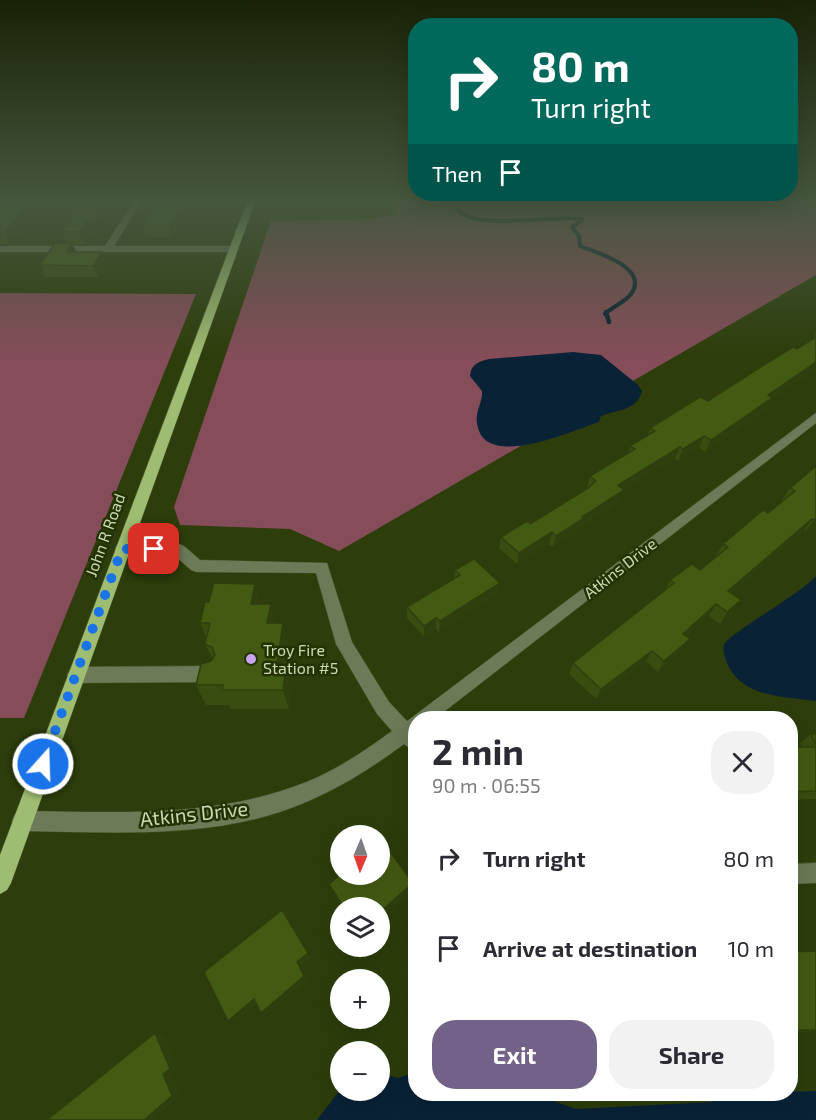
<!DOCTYPE html>
<html lang="en">
<head>
<meta charset="utf-8">
<style>
	:root { --surface:#fff; --page:#f2f2f3; --text:#2b2b33; --muted:#7c7c81; --accent:#726287 }
	body { margin:0; font-family:"Exo 2",sans-serif; background:var(--page); color:var(--text); height:100vh; display:flex; flex-direction:column; font-size:22px; white-space:nowrap }
	* { box-sizing:border-box; margin:0 }
	p { font-size:20px; color:var(--muted) }
	.icon { flex:none; width:33px; height:33px; fill:none; stroke:currentColor; stroke-width:2; stroke-linecap:round; stroke-linejoin:round }
	.map { position:relative; flex:1; overflow:hidden }
	.sheet { position:absolute; left:408px; top:711px; width:390px; height:390px; display:flex; flex-direction:column; background:var(--surface); border-radius:24px; box-shadow:0 6px 24px #0002 }
	.sheet>* { flex:none }
	.guide { position:absolute; left:408px; top:18px; width:390px; height:183px; border-radius:24px; box-shadow:0 6px 24px #0002; background:#00695c; color:#fff; overflow:hidden }
	.needle { width:39px; rotate:182deg }
	.fabs { position:absolute; left:330px; top:825px; display:grid; gap:12px }
	.fabs a { display:grid; place-items:center; width:60px; height:60px; border-radius:50%; background:var(--surface); box-shadow:0 6px 24px #0002; font-size:30px }
	.pin { position:absolute; display:grid; place-items:center; width:51px; height:51px; color:#fff; margin:-26px; border-radius:12px; box-shadow:0 3px 9px #0006 }
	.me { position:absolute; width:66px; margin:-33px; rotate:20deg; stroke-linejoin:round; filter:drop-shadow(0 0 4px #0008) }
	.turn { display:flex; align-items:center; gap:21px; height:126px; padding:0 24px; font-size:27px }
	.turn .icon { width:78px; height:78px; stroke-width:2.5 }
	.turn b { display:block; font-size:42px; line-height:51px }
	.then { display:flex; align-items:center; height:57px; padding:0 24px; background:#0003; gap:12px; font-size:22px }
	.round { display:grid; place-items:center; flex:none; width:63px; height:63px; border-radius:24px; background:var(--page) }
	.headline { display:flex; align-items:center; justify-content:space-between; height:102px; padding:0 24px }
	h1 { font-size:36px; font-weight:700; line-height:45px }
	.button { display:flex; gap:12px; margin-top:auto; padding:12px 24px }
	.button a { flex:1; height:69px; border-radius:24px; background:var(--accent); color:#fff; font-size:24px; font-weight:700; line-height:69px; text-align:center }
	.button a+a { background:var(--page); color:var(--text) }
	ul { padding:0; list-style:none }
	li { display:flex; align-items:center; gap:18px; height:90px; padding:0 24px }
	li div { flex:1 }
	li b { display:block; font-size:22px }
	li em { font-style:normal }
	.map>svg:first-child { display:block }
	.green { fill:#854d59 }
	.water { fill:#092236 }
	.lines { fill:none; stroke-linecap:round; stroke-linejoin:round }
	.stream-far1 { stroke:#092236; stroke-width:4 }
	.stream { stroke:#092236; stroke-width:4.5 }
	.minor-casing { stroke:#49592a; stroke-width:1 }
	.major-casing { stroke:#49592a; stroke-width:1 }
	.minor { fill:#6c7a57; fill-rule:evenodd }
	.major { fill:#9fbd72; fill-rule:evenodd }
	.wall { fill:#3a4d10 }
	.shaded-wall { fill:#2f3f0d }
	.building { fill:#435a13; stroke:#2f3f0d; stroke-width:1.5 }
	.route { stroke:#1a73e8; stroke-width:10; stroke-dasharray:0 18 }
	.poi-dot { fill:#c9a5ee; stroke:#233300; stroke-width:2 }
	.labels { text-anchor:middle; stroke-width:5; stroke-linejoin:round; paint-order:stroke }
	.street-label { font-size:16px; fill:#cbd9b8; stroke:#233300 }
	.poi-label { font-size:16px; fill:#cbd9b8; stroke:#233300; text-anchor:start }
	.near-street-label { font-size:20px; fill:#cbd9b8; stroke:#233300 }
</style>
</head>
<body>
<div class="map">
<svg width="816" height="1120" viewBox="0 0 816 1120">
	<rect width="100%" height="100%" fill="#2d3d0b"/>
	<path class="green" d="M391,202H816V275L339,551L290,529L180,525L174,507L271,221L367,219L397,215Z
		M0,293L196,294L24,718H0Z"/>
	<path class="water" d="M573,352L601,355L638,385L642,391C637,412 615,409 600,417L599,422C574,430 493,467 479,431C472,413 483,405 482,391L470,376C471,364 478,362 489,359Z
		M816,576V701C787,697 745,698 729,667C726,661 722,652 724,645C728,634 801,594 816,576Z
		M415,1072L416,1094H534L576,1109L712,1102L714,1094L816,1091V1120H317L340,1090H380V1073L398,1078Z"/>
	<g class="lines">
		<path class="stream-far1" d="M452,202C455,205 457,210 461,213C484,229 553,215 583,219L572,227L579,236L580,246C597,253 650,267 631,294C625,302 612,307 605,314"/>
		<path class="stream" d="M606,312L609,322"/>
		<g class="minor-casing">
			<path id="minor" d="M133,202H141L114,246H234L239,249L234,252H0V246H105Z
				M816,413V423L436,718H416V753L404,744C361,776 315,803 263,817C185,838 101,832 22,831L15,828L12,821L15,814L22,811C113,812 207,818 293,787C329,775 362,753 392,731L377,714L336,644L316,573L196,572L191,570L175,556L122,555L117,553L115,549L117,545L179,544L184,546L200,560L327,563L352,642L389,702L407,721Z
				M213,666L219,669L222,674L219,679L213,682L76,683L70,680L67,675L70,670L76,667Z
				M816,863V883L790,884V864Z"/>
		</g>
		<g class="major-casing">
			<path id="major" d="M247,202H255L11,883L7,890L0,894V855Z"/>
		</g>
		<use href="#minor" class="minor"/>
		<use href="#major" class="major"/>
	</g>
	<path class="wall" d="M8,202H45L10,244H0V210Z
		M76,202H113L99,219H91L94,228L84,244H73L76,252L106,263L98,277H45L40,265L67,243L63,232L73,217L70,209Z
		M156,202H192L177,231H174L172,237H145L142,226Z
		M816,333V370L770,401L766,410L711,448L705,452L699,448L678,461L675,459L624,490L620,502L581,527L580,530L553,547L549,544L517,564L499,548L501,537L530,524L587,489L590,476L628,454L630,446L647,436L650,428L708,401L797,349L815,338L814,337Z
		M816,466V522L805,532L804,531L731,593L733,611L720,624L709,616L686,636L683,650L658,672L646,661L596,699L569,674L573,663L665,590L670,580L700,570L717,556L716,555L723,544L768,513L783,500H782L790,488Z
		M455,570L498,594L439,632L436,629L424,637L407,618V607L454,578Z
		M261,604H271L276,623L289,645L285,672L291,692L289,709H231L229,705H206L196,685L212,658L205,644L207,639L200,623Z
		M811,734H816V799L790,800V747H802L800,743Z
		M329,884L413,889L380,918V908H343L332,890Z
		M816,951V1031L790,1032V952Z"/>
	<path class="shaded-wall" d="M31,202H45L10,244L5,232Z
		M101,202H113L99,219L95,208Z
		M184,202H192L177,231L174,220Z
		M90,216L94,228L84,244L79,232Z
		M171,220L174,231L172,237L169,226Z
		M72,243L77,254L67,252Z
		M102,252L106,263L98,277L93,266Z
		M816,362V370L770,401L766,410L705,452L711,440L768,395Z
		M704,436L699,448L678,461L683,449Z
		M680,447L675,459L624,490L620,502L581,527L580,530L553,547L556,536L582,517L618,485Z
		M816,518V522L805,532L814,520Z
		M812,519L804,531L721,602L728,591Z
		M552,532L549,544L517,564L519,553Z
		M500,583L498,594L439,632L440,621Z
		M255,584L262,606L251,604Z
		M741,600L733,611L720,624L727,612Z
		M271,604L277,626L267,623Z
		M716,604L709,616L676,645L683,634Z
		M436,618V629L424,637V626Z
		M283,623L289,645L282,690L276,672Z
		M690,639L683,650L658,672L664,661Z
		M652,651L646,661L596,699L601,689Z
		M285,672L291,692L289,709L283,690Z
		M413,883V889L380,918V912Z
		M282,910L311,957L301,966L308,980L266,1015L261,1013L297,962Z
		M254,999L259,1002L234,1023L228,1021Z
		M155,1033L164,1035L179,1070L172,1075L181,1095L153,1120H144L163,1074Z"/>
	<path class="building" d="M8,202H31L5,232L0,233V210Z
		M76,202H101L95,208L70,209Z
		M156,202H184L174,220H171L169,226H142Z
		M79,209L90,216L79,232H63Z
		M55,243H72L67,252H102L93,266L40,265Z
		M816,337V362L768,395L772,398L717,436L711,440L704,436L683,449L680,447L618,485L624,490L582,517L584,518L556,536L552,532L519,553L501,537L527,521L530,524L587,489L596,481L590,476L635,449L630,446L655,431L650,428L700,397L708,401L767,363L793,347L797,349Z
		M816,466V518L814,520L812,519L728,591L741,600L727,612L716,604L683,634L690,639L664,661L652,651L601,689L573,663L674,583L670,580L692,564L700,570L728,547L723,544L763,510L768,513L795,491L790,488Z
		M474,559L500,583L440,621L436,618L424,626L407,607L460,575L455,570Z
		M214,583L255,584L251,604H271L267,623H283L276,672H285L283,690H222L223,685H196L201,664L211,661L215,655L212,647L205,644L210,623H200L205,602H209Z
		M811,734H816V745Z
		M790,747H816V791L790,792Z
		M382,841L413,883L380,912V908H344L329,884L341,874H380V843Z
		M282,910L308,953L297,962L304,976L261,1013L254,999L228,1021L204,972Z
		M816,951V1030H790V952Z
		M155,1033L170,1069L163,1074L172,1096L144,1120H47Z"/>
	<linearGradient id="sky" x2="0" y2="1"><stop stop-color="#192206"/><stop offset="0.56" stop-color="#46573f"/><stop offset="1" stop-color="#46573f" stop-opacity="0"/></linearGradient>
	<rect width="816" height="358" fill="url(#sky)"/>
	<g class="lines">
		<path class="route" d="M43,764L122,549H154"/>
	</g>
	<circle class="poi-dot" cx="251" cy="659" r="6"/>
	<g class="labels">
		<g class="street-label">
			<text transform="translate(105 535) rotate(-70)" y="6">John R Road</text>
			<text transform="translate(620 568) rotate(-38)" y="6">Atkins Drive</text>
		</g>
		<g class="poi-label">
			<text x="263" y="656">Troy Fire<tspan x="263" dy="18">Station #5</tspan></text>
		</g>
		<g class="near-street-label">
			<text transform="translate(194 814) rotate(-6)" y="7">Atkins Drive</text>
		</g>
	</g>
</svg>
<div class="fabs">
<a><svg class="needle" viewBox="-14 -14 28 28"><path d="M0-13l5 13h-10z" fill="#e53935"/><path d="M0 13l5-13h-10z" fill="#7c7c81"/></svg></a>
<a><svg class="icon" aria-label="layers" viewBox="0 0 24 24"><path d="M12 4l9 5-9 5-9-5zM3 14l9 5 9-5"/></svg></a>
<a>+</a>
<a>−</a>
</div>
<div class="pin" style="left:154px;top:549px;background:#d93025"><svg class="icon" aria-label="arrive" viewBox="0 0 24 24"><path d="M6 21V4h12l-3 4 3 4H6"/></svg></div>
<svg class="me" style="left:43px;top:764px" viewBox="-20 -20 40 40"><circle r="17" fill="#1a73e8" stroke="#fff" stroke-width="3"/><path d="M0-11L8 9 0 5-8 9z" fill="#fff"/></svg>
<div class="guide">
<div class="turn"><svg class="icon" aria-label="right" viewBox="0 0 24 24"><path d="M7 20v-9h11M14 6l5 5-5 5"/></svg><div><b>80 m</b>Turn right</div></div>
<div class="then">Then<svg class="icon" aria-label="arrive" viewBox="0 0 24 24"><path d="M6 21V4h12l-3 4 3 4H6"/></svg></div>
</div>
<section class="sheet">
<div class="headline"><div><h1>2 min</h1><p>90 m · 06:55</p></div><a class="round"><svg class="icon" aria-label="close" viewBox="0 0 24 24"><path d="M6 6l12 12M18 6L6 18"/></svg></a></div>
<ul>
<li><svg class="icon" aria-label="right" viewBox="0 0 24 24"><path d="M7 20v-9h11M14 6l5 5-5 5"/></svg><div><b>Turn right</b></div><em>80 m</em></li>
<li><svg class="icon" aria-label="arrive" viewBox="0 0 24 24"><path d="M6 21V4h12l-3 4 3 4H6"/></svg><div><b>Arrive at destination</b></div><em>10 m</em></li>
</ul>
<div class="button"><a>Exit</a><a>Share</a></div>
</section>
</div>
</body>
</html>
